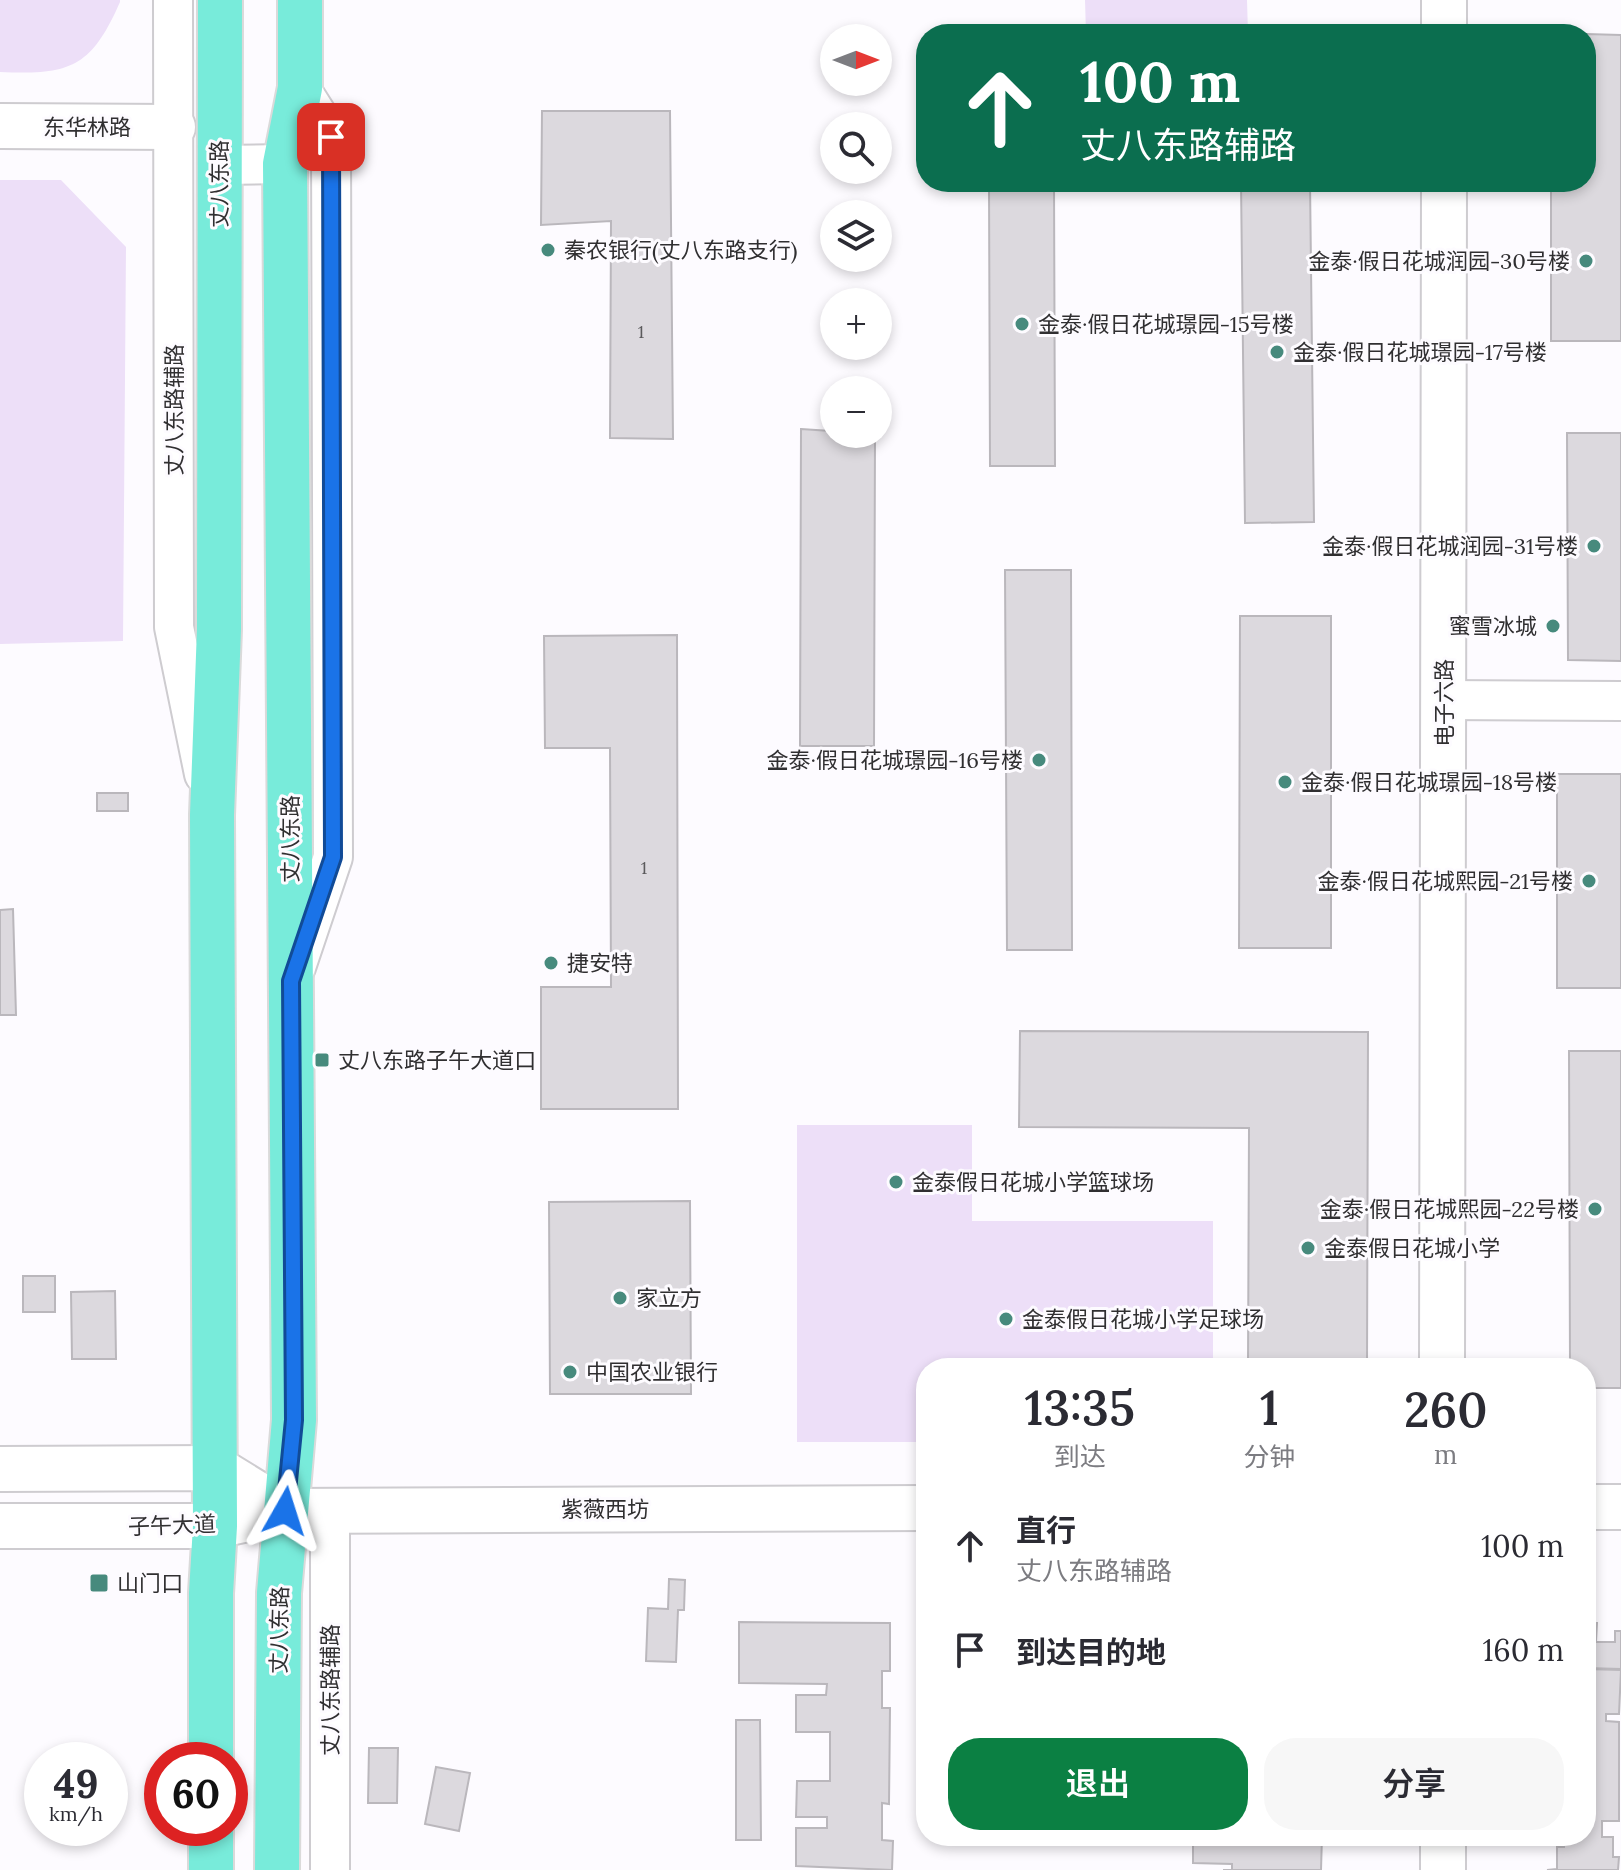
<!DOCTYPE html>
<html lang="zh">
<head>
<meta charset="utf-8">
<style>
	:root { --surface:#fff; --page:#f7f7f7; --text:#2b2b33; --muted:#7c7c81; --accent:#0b8043 }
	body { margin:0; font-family:Lora,"Noto Sans SC",serif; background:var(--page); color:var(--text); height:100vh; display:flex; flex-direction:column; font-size:30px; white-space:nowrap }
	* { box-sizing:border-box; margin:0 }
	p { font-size:26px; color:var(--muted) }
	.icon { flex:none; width:44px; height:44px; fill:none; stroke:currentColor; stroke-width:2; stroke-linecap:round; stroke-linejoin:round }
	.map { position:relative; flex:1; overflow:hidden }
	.sheet { position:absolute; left:916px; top:1358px; width:680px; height:488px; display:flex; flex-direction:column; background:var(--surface); border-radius:32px; box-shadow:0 4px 12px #0003 }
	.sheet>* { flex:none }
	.banner { position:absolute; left:916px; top:24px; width:680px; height:168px; border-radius:32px; box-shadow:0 4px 12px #0003; background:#0b6e4f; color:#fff; overflow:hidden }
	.needle { width:52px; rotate:90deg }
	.buttons { position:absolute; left:820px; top:24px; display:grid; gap:16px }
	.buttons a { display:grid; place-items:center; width:72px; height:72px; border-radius:50%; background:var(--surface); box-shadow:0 4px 12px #0003; font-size:40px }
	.speed { position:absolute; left:24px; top:1742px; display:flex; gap:16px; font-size:40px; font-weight:700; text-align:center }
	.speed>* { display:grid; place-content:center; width:104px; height:104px; border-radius:50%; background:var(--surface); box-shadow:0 4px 12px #0003; line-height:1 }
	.speed small { font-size:20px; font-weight:400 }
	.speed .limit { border:12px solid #d22; background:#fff; color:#111 }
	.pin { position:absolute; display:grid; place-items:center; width:68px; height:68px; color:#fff; margin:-34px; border-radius:16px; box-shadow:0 4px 12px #0006 }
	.me { position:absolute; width:88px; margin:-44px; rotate:6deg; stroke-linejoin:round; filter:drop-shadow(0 0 6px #0008) }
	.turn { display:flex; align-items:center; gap:28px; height:168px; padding:0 32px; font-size:36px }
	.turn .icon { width:104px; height:104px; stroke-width:2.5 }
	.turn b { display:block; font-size:56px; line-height:68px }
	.eta { display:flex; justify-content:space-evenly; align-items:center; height:136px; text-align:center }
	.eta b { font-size:48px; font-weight:600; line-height:56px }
	.cta { display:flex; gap:16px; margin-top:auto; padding:16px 32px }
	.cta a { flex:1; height:92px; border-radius:32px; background:var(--accent); color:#fff; font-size:32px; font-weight:600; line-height:92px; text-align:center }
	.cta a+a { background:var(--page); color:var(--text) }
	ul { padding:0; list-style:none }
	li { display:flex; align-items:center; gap:24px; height:104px; padding:0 32px }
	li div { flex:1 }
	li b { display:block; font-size:30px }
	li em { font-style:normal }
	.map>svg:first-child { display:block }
	.green { fill:#eddff8 }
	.building { fill:#dcd9de; stroke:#bab7bc; stroke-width:2 }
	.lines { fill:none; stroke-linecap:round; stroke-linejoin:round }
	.street-casing { stroke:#ceccd0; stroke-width:42 }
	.secondary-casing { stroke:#ceccd0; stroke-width:48 }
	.primary-casing { stroke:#dadada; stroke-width:48 }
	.street { stroke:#fff; stroke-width:38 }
	.secondary { stroke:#fff; stroke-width:44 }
	.primary { stroke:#78ebda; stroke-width:44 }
	.route-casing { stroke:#114b97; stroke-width:20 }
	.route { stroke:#1a73e8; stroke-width:14 }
	.poi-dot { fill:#478a7d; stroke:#fdfbff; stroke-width:3 }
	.labels { text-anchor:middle; stroke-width:6; stroke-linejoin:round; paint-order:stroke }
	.number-label { font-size:18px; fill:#5b5a5c }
	.street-label { font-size:22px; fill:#302f31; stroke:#fdfbff }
	.poi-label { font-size:22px; fill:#302f31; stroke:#fdfbff; text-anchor:start }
</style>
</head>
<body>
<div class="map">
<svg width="1621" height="1870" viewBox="0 0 1621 1870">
	<rect width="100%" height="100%" fill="#fdfbff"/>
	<path class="green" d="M0,0H120V2C91,68 70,75 0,72Z
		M1085,0H1247L1248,34H1086Z
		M0,180H61L126,247L123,641L0,644Z
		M797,1125H972V1221H1213V1368H926V1442H797Z"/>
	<path class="building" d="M1586,34L1621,35V341H1551V182H1586Z
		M542,111H670L673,439L610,438L611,221L541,225Z
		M989,182H1054L1055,466H990Z
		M1241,182H1310L1314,522L1245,523Z
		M801,429L875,434L874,746H800Z
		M1567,433H1621V661L1568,660Z
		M1005,570H1071L1072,950H1007Z
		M1240,616H1331V948H1239Z
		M677,635L678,1109H541V987H611L610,748H545L544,636Z
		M1557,774H1621V988H1557Z
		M97,793H128V811H97Z
		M13,909L16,1015H0V910Z
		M1020,1031L1368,1032L1367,1368H1248L1249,1128L1019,1127Z
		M1569,1051H1621V1388H1586V1368H1570Z
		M690,1201L691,1394H550L549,1202Z
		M23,1276H55V1312H23Z
		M115,1291L116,1359H72L71,1292Z
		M669,1579L685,1580L684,1610H678L676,1662L646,1661L648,1608L668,1609Z
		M739,1622L890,1623V1671H882V1708H890L889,1804L882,1803V1840L893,1841L892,1870L796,1866V1828H827V1817H796L797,1781H830V1732H796V1695H826L827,1684L739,1683Z
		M1586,1623H1597L1596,1642H1615V1631H1621V1669L1586,1668Z
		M1586,1669L1621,1670L1619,1714H1606V1721L1619,1722V1821H1602V1837H1613V1857H1619L1618,1870H1547L1557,1869V1847H1564V1836H1586Z
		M736,1720H760L761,1840H736Z
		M369,1748H398L397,1803H368Z
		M436,1767L470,1773L459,1831L425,1824Z
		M1193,1836H1322L1321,1870H1223H1232V1864L1193,1863Z"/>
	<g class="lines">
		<g class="street-casing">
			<path id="street" d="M173,0L174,627L204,774
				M219,165L285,164
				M1444,700L1621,701
				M296,967L333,857L331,137L300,88
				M330,1870V1510"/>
		</g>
		<g class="secondary-casing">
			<path id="secondary" d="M1444,0V34
				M0,126L173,127
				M1442,1368L1444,182
				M0,1469L215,1468L285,1511
				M1586,1507H1621
				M0,1526H215L285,1511L926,1508
				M1443,1836V1870"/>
		</g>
		<g class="primary-casing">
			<path id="primary" d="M211,1760V1593L215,1526L212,815L219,629L220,0
				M211,1828V1870
				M277,1870L279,1593L294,1420L285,164L300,88V0"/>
		</g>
		<use href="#street" class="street"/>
		<use href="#secondary" class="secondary"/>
		<use href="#primary" class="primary"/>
	</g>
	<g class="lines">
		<g class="route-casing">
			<path id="route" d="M285,1511L294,1420L291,981L333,857L331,137"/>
		</g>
		<use href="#route" class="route"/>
	</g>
	<g class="poi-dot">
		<circle cx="548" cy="250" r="8"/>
		<circle cx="1586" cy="261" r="8"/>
		<circle cx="1022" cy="324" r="8"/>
		<circle cx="1277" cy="352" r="8"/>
		<circle cx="1594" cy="546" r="8"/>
		<circle cx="1553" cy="626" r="8"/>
		<circle cx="1039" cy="760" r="8"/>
		<circle cx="1285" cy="782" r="8"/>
		<circle cx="1589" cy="881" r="8"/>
		<circle cx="551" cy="963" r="8"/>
		<rect x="314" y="1052" width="16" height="16" rx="4"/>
		<circle cx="896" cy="1182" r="8"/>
		<circle cx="1595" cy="1209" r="8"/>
		<circle cx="1308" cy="1248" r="8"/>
		<circle cx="620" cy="1298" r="8"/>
		<circle cx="1006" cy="1319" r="8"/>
		<circle cx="570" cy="1372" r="8"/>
		<rect x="89" y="1573" width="20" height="20" rx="4"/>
	</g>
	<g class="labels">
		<g class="number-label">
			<text x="641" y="338">1</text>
			<text x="644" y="874">1</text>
		</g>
		<g class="street-label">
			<text x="87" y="135">东华林路</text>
			<text transform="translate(219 184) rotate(-90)" y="8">丈八东路</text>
			<text transform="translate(174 410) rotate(-90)" y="8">丈八东路辅路</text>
			<text transform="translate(1444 703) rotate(-90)" y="8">电子六路</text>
			<text transform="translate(290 839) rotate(-90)" y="8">丈八东路</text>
			<text x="605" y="1517">紫薇西坊</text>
			<text transform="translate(172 1525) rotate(-2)" y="8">子午大道</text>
			<text transform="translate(279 1630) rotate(-89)" y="8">丈八东路</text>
			<text transform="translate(330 1690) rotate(-90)" y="8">丈八东路辅路</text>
		</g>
		<g class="poi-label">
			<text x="564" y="258">秦农银行(丈八东路支行)</text>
			<text x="1570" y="269" text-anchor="end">金泰·假日花城润园-30号楼</text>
			<text x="1038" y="332">金泰·假日花城璟园-15号楼</text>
			<text x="1293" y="360">金泰·假日花城璟园-17号楼</text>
			<text x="1578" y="554" text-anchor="end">金泰·假日花城润园-31号楼</text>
			<text x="1537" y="634" text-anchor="end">蜜雪冰城</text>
			<text x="1023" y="768" text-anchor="end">金泰·假日花城璟园-16号楼</text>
			<text x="1301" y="790">金泰·假日花城璟园-18号楼</text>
			<text x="1573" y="889" text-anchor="end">金泰·假日花城熙园-21号楼</text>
			<text x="567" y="971">捷安特</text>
			<text x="338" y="1068">丈八东路子午大道口</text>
			<text x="912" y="1190">金泰假日花城小学篮球场</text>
			<text x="1579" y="1217" text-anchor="end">金泰·假日花城熙园-22号楼</text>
			<text x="1324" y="1256">金泰假日花城小学</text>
			<text x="636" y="1306">家立方</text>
			<text x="1022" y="1327">金泰假日花城小学足球场</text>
			<text x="586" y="1380">中国农业银行</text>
			<text x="117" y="1591">山门口</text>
		</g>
	</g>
</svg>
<div class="buttons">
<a><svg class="needle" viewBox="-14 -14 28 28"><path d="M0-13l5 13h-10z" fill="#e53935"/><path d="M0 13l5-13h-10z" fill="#7c7c81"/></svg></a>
<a><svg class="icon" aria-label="search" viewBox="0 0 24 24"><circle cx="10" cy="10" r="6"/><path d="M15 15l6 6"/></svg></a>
<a><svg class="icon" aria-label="layers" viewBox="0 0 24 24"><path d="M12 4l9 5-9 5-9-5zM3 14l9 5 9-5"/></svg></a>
<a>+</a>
<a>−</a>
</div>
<div class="speed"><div>49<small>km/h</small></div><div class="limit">60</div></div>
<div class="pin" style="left:331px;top:137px;background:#d93025"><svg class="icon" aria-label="arrive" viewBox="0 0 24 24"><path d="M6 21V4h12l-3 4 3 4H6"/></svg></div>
<svg class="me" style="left:285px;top:1511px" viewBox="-20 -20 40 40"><path d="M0-17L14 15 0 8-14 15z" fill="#1a73e8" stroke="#fff" stroke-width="4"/></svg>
<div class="banner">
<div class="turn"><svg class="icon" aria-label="ahead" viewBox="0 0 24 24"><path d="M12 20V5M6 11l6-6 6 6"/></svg><div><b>100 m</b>丈八东路辅路</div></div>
</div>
<section class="sheet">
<div class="eta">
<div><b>13:35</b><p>到达</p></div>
<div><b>1</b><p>分钟</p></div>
<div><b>260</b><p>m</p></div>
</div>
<ul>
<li><svg class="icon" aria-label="ahead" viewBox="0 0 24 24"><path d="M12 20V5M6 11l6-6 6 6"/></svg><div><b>直行</b><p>丈八东路辅路</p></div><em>100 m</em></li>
<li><svg class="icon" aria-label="arrive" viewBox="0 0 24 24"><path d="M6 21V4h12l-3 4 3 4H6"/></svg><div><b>到达目的地</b></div><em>160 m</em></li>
</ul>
<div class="cta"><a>退出</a><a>分享</a></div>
</section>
</div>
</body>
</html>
